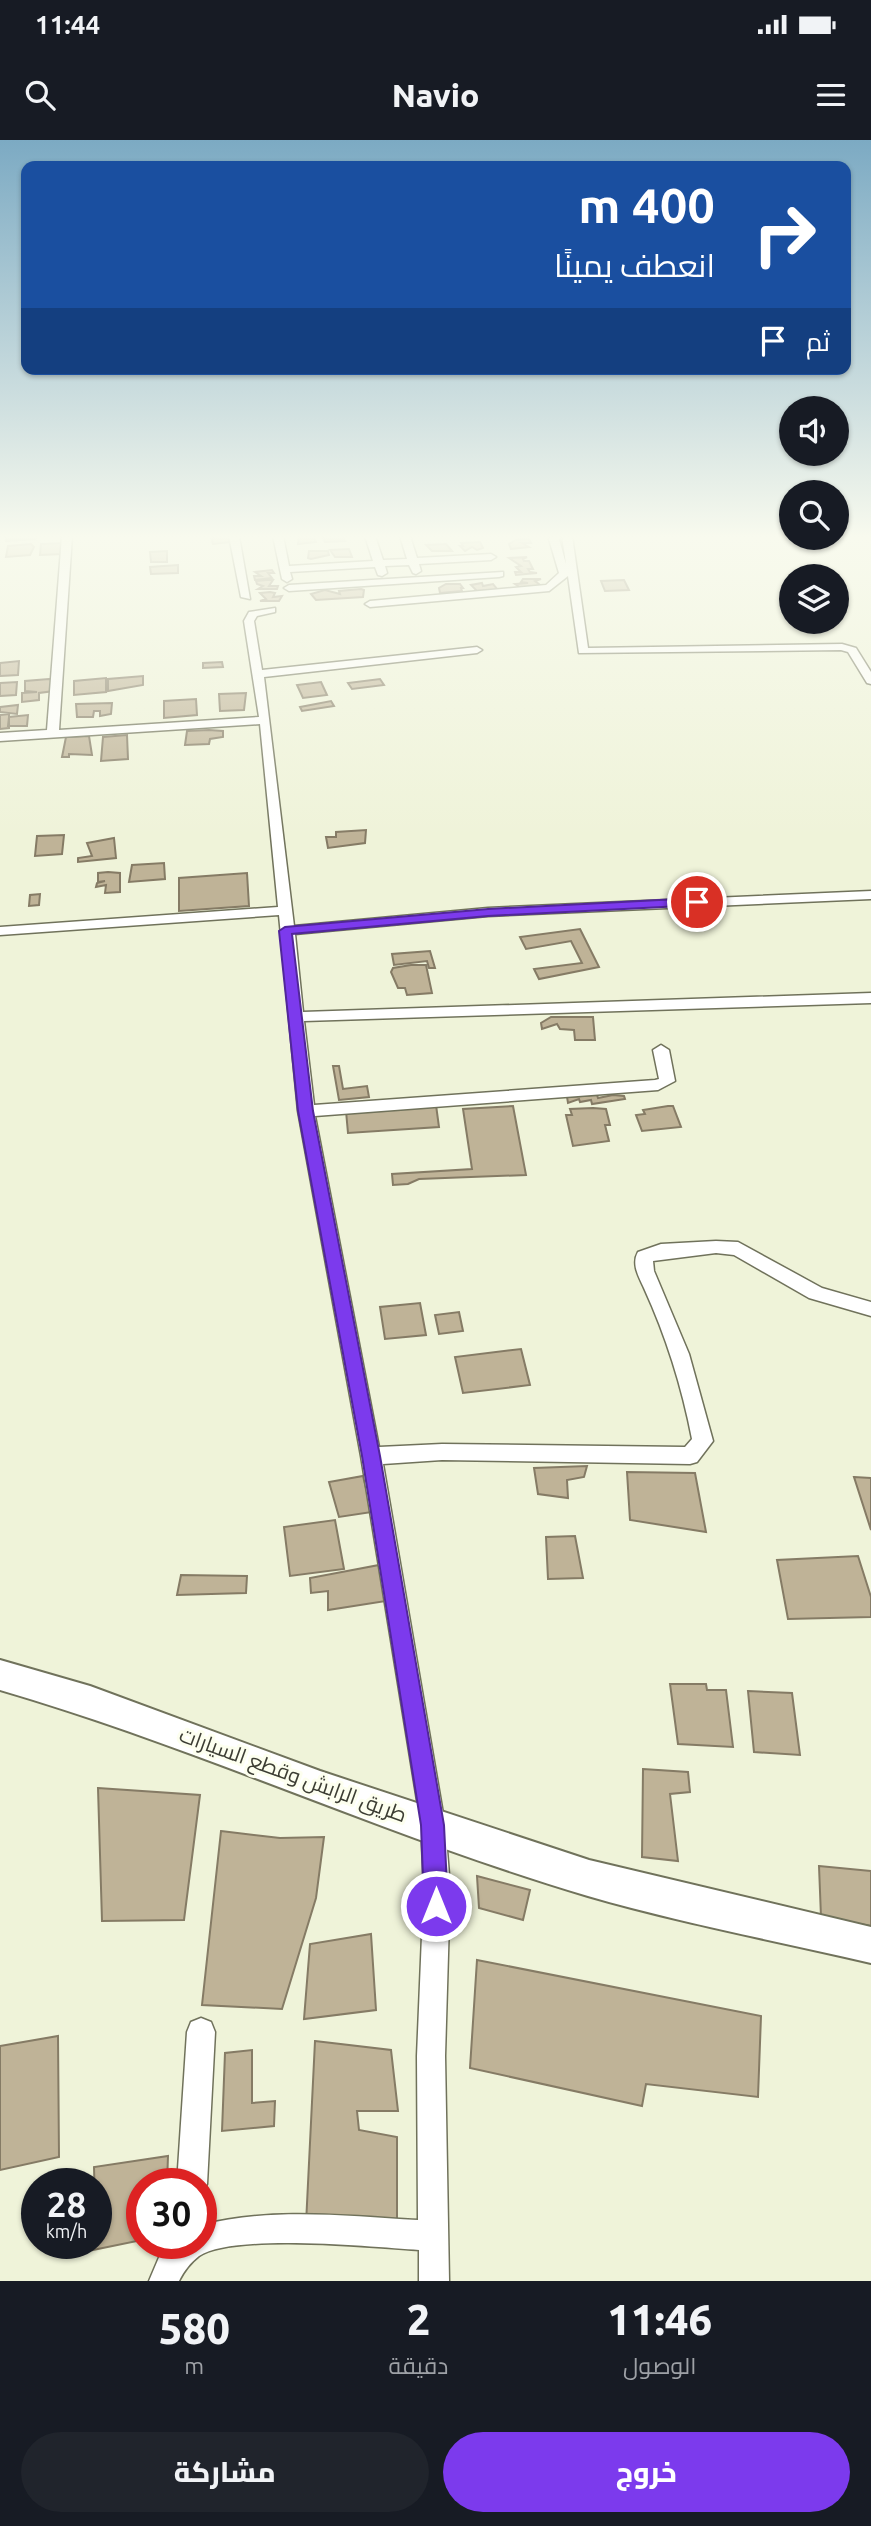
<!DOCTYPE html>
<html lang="ar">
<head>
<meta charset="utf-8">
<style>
	:root { --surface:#171b24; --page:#20242c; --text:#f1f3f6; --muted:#9ea1a6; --accent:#7c3aed }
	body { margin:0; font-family:Ubuntu,Cairo,sans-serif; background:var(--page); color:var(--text); direction:rtl; height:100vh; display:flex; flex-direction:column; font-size:26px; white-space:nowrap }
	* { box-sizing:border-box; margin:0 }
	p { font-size:23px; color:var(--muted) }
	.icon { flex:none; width:38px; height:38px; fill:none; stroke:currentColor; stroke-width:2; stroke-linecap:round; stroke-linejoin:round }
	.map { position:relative; height:2141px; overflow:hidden; direction:ltr }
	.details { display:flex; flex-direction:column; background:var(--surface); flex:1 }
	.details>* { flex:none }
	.hud { position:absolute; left:21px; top:21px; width:830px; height:214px; border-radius:14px; box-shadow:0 2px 5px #0004; direction:rtl; background:#1a4fa0; color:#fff; overflow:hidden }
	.buttons { position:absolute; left:779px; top:256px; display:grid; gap:14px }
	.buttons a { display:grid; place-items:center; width:70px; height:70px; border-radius:50%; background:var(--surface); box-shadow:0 2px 5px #0004; font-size:35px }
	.speed { position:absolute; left:21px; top:2028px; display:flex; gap:14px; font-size:35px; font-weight:700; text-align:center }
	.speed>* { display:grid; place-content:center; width:91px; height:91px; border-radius:50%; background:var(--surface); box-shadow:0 2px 5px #0004; line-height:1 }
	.speed small { font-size:18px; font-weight:400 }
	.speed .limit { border:10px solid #d22; background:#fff; color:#111 }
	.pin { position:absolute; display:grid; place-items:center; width:60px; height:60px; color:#fff; margin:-30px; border:4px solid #fff; border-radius:50%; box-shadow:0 2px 7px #0007 }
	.me { position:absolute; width:77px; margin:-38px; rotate:0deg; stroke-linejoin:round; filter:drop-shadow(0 0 5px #0008) }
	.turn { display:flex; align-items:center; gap:24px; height:147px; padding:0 21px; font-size:32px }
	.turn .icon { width:91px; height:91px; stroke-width:2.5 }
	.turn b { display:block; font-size:49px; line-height:60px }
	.then { display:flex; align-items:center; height:66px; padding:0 21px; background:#0003; gap:14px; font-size:26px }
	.eta { display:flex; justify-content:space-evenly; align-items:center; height:119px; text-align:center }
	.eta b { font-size:42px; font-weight:800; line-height:49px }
	.cta { display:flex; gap:14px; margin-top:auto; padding:14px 21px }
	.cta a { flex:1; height:80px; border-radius:42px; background:var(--accent); color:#fff; font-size:28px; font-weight:800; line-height:80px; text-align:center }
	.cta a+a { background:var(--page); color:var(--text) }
	.status { display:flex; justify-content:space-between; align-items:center; height:49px; padding:0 35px; background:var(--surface); direction:ltr }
	.status svg { height:19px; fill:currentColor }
	header { display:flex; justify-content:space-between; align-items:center; height:91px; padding:0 21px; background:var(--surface); font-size:32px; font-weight:800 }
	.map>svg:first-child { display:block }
	.building { fill:#bfb397; stroke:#857b65; stroke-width:2 }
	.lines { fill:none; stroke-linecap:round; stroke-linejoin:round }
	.street-casing { stroke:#70725b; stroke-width:3 }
	.secondary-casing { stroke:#70725b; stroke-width:4 }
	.street { fill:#fff; fill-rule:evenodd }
	.secondary { fill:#fff; fill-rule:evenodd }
	.route { fill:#7c3aed; stroke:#51269a; stroke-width:2 }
	.labels { text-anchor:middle; stroke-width:6; stroke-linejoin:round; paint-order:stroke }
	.near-street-label { font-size:21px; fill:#3c3d33; stroke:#fdffef }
</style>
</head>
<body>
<div class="status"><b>11:44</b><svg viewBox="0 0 49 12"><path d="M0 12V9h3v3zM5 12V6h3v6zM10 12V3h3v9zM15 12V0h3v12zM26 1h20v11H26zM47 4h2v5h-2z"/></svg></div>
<header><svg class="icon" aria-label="menu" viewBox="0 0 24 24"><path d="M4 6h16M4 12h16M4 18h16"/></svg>Navio<svg class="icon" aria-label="search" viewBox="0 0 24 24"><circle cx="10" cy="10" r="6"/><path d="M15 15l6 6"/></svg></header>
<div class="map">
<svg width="871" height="2141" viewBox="0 0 871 2141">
	<rect width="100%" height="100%" fill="#eff3d9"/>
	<path class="building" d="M6,396H36L35,399L6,401Z
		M227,396L231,402L213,404L211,397Z
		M299,396H313L316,402L298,404Z
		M323,396H342L345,401L325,402Z
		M529,399L531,403H522L529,407L511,409L509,404L516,400Z
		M480,402L483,408L477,410L472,407L465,411L460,406H463L461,403Z
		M64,403L63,414L40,415L41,404Z
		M31,404L34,407L30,415L6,417L8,406Z
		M446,404L452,411H432L426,405Z
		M349,409L352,417H335L330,410Z
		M167,411V422H151L150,412Z
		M309,411H328L329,415L311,419L308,418Z
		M527,417L523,419L524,421H529L533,429H528L530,432L537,433L516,435L515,432H521L516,427L521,426L509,418Z
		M178,425V433L151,434L150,427Z
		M272,430L274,433H268L272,438L255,440L254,436H261L255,432Z
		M541,439L535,441L544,448H521L515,444L528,443L521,442L523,439Z
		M267,440H273L269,446H278L277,449H258L263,446L257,444L256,441Z
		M624,440L629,450L605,451L601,441Z
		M482,443L483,446L493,444L498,450L477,451L471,445Z
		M446,444H460L463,448H461L462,451L440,453L439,448Z
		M361,449L364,450L363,457L316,460L311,454L325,450L340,454L339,451Z
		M270,452L275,453L273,457L282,456L279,461H260L266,459L260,453Z
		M19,521L18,535L0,536V523Z
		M222,522L223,527L203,528V523Z
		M143,536V545L108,551V539Z
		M106,538V552L74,555V541Z
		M49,539L54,540V551L39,553V560L22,562V553L37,552L25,551V541Z
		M380,539L384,545L352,549L348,543Z
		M17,542L16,555L0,556V543Z
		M321,542L327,555L303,558L297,545Z
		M246,553L244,570L220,571L219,554Z
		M196,559L197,575L164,578V561Z
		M331,561L334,566L302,571L300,567Z
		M112,563L111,574L100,576V571H94L93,577H77L76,564Z
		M18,565L17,574L0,572V567Z
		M9,574V588L0,589V575Z
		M28,575L27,586H8L9,577Z
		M209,590L223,591V597L210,599L209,604L185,605L187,591Z
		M127,595L128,619L101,621L103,597Z
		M89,596L92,615L69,614V617H62L66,597Z
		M366,690L365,703L328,708L326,697H336V692Z
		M64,695L62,714L35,716L37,696Z
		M114,698L116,718L78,722V718L92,716L87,703Z
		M164,723L165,739L129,742L132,725Z
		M108,732L120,733V752L105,753L106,745L96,747L97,743L105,741L98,742V733Z
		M247,733L249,766L179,771V738Z
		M40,754L39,765L29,766L30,755Z
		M580,789L599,827L539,839L534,829L582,823L571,801L526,809L520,797Z
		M430,811L435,828H429L427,821L394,825L392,814Z
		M411,825H426L432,853L407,855L405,848H398L391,832L393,828Z
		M551,877H593L595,900H575L574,890L560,889L557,884L542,889L541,883Z
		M333,926H339L343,949L367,946L369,957L339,960Z
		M597,955L598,958L613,955L624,956L625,959L592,964L591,960L580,962L579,959L568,963L567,957Z
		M436,965L439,987L348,993L346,971Z
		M513,966L526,1035L419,1039L408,1044L393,1045L392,1034L472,1029L463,969Z
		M668,966H673L681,987L642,991L636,975L645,974L643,970Z
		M593,968L606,969L610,985H605L609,1001L573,1006L566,975H572L570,969Z
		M420,1163L426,1195L385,1199L380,1167Z
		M459,1172L463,1191L439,1194L435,1175Z
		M521,1209L530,1245L463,1253L455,1217Z
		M587,1326L584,1337L567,1340L568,1358L538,1354L534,1328Z
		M627,1332L695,1333L706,1392L630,1380Z
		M363,1336L372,1372L339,1377L329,1342Z
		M854,1337L871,1338V1390Z
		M335,1380L344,1429L290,1436L284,1387Z
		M575,1396L583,1438L548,1439L546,1397Z
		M858,1416L871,1457V1477L788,1479L777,1420Z
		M379,1425L386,1461L328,1470V1451L311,1453L310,1438Z
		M181,1435L247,1436L246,1453L177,1455Z
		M670,1544H706L707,1550H726L733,1607L678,1604Z
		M748,1551L792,1553L800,1615L754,1612Z
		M643,1629L688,1632L690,1652L670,1654L678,1721L642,1717Z
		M98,1648L200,1655L184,1780L102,1781Z
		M221,1691L280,1698L324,1697L316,1758L282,1869L202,1865Z
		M819,1726L871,1731V1786L821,1777Z
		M477,1736L530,1750L523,1780L479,1768Z
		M371,1794L376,1870L304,1879L310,1804Z
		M477,1820L761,1876L758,1957L646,1944L642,1966L470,1928Z
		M58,1896L59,2017L0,2030V1906Z
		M315,1901L391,1910L398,1971H357L359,1990L397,1997V2091L306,2084Z
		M252,1910V1963L275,1961L274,1986L222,1991L225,1913Z
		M168,2016L167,2044H142V2100L93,2110V2104H96L94,2027Z"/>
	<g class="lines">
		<g class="street-casing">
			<path id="street" d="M62,396H72L59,590L259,577L244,481L249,472L275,468V472L257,476L254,481L262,530L477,507L482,510L477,513L264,537L294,786L488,768L871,751V759L488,776L295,794L303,872L871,853V863L304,881L314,965L655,940L659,939L653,910L661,905L669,910L675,941L658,950L315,976L379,1307L442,1304L685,1307L692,1299C682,1247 666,1196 644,1148C639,1137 631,1124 638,1112L661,1104L716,1101L738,1102L822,1148L871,1162V1176L809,1158L734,1115L716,1113L653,1121L654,1131L689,1214L713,1301L697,1322L690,1324L442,1320L383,1324L445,1685L450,1747L445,1916L449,2141H419V2110C373,2107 234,2093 199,2116C190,2123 184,2131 179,2141H149L163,2108L169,2104H201V2085C273,2067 346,2076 418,2080L417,1916L424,1747L421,1685L361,1316L298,971L279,775L0,795V787L278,767L260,584L0,601V593L47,590Z
				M229,396H239L250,459L241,457Z
				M273,396H283L289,426L373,421L365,396H375L383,420L407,419L400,396H410L417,418L491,414L496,417L491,420L419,424L421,431L416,434L413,433L409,425L385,426L387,433L382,436L378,435L375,427L290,432L292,439L287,442L282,439Z
				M552,396H562L559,399L566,424L562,396H572L588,508L842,504L856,508L871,532V544L867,543L848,512L841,510L579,513L568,436L549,451L370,467L365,464L370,461L546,445L559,433L549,399Z
				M503,432V436L499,437L289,451L284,448L289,445Z
				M201,1878L211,1882L215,1892L207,2044L201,2055V2044H177L187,1892L191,1882Z"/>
		</g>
		<g class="secondary-casing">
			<path id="secondary" d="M0,1520L90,1546L320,1631L589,1720L871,1787V1823C777,1801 681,1783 588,1756C389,1697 199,1608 0,1550Z"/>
		</g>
		<use href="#street" class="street"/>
		<use href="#secondary" class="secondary"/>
	</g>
	<linearGradient id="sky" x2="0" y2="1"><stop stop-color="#7caac3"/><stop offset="0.57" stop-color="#f8faee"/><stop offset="1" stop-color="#f8faee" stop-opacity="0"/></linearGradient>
	<rect width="871" height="696" fill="url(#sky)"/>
	<path class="route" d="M697,758L701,759V765L488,776L292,794L313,971L380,1316L444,1685L448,1766L444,1775L436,1778L428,1775L424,1766L421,1685L362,1316L298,971L279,791L285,787L488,769Z"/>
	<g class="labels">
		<g class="near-street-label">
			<text transform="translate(293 1635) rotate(20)" y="7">طريق الرابش وقطع السيارات</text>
		</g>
	</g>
</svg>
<div class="buttons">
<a><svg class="icon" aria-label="sound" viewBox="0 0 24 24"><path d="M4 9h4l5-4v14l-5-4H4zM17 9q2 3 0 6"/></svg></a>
<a><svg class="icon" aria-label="search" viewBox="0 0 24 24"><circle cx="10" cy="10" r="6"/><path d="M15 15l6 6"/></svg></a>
<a><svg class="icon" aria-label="layers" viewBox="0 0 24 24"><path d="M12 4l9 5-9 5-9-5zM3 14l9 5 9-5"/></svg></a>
</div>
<div class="speed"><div>28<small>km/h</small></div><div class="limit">30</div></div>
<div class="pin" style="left:697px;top:762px;background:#d93025"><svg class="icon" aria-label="arrive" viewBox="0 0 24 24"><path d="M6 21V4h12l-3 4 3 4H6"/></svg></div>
<svg class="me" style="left:436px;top:1766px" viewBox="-20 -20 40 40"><circle r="17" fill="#7c3aed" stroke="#fff" stroke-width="3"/><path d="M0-11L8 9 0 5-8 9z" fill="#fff"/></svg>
<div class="hud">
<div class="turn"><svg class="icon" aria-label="right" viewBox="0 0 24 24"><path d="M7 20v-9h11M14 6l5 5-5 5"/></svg><div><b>400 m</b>انعطف يمينًا</div></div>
<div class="then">ثم<svg class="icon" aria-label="arrive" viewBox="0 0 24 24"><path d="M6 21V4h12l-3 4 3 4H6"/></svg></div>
</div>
</div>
<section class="details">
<div class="eta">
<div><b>11:46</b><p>الوصول</p></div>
<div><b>2</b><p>دقيقة</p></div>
<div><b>580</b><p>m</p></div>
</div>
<div class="cta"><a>خروج</a><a>مشاركة</a></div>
</section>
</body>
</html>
